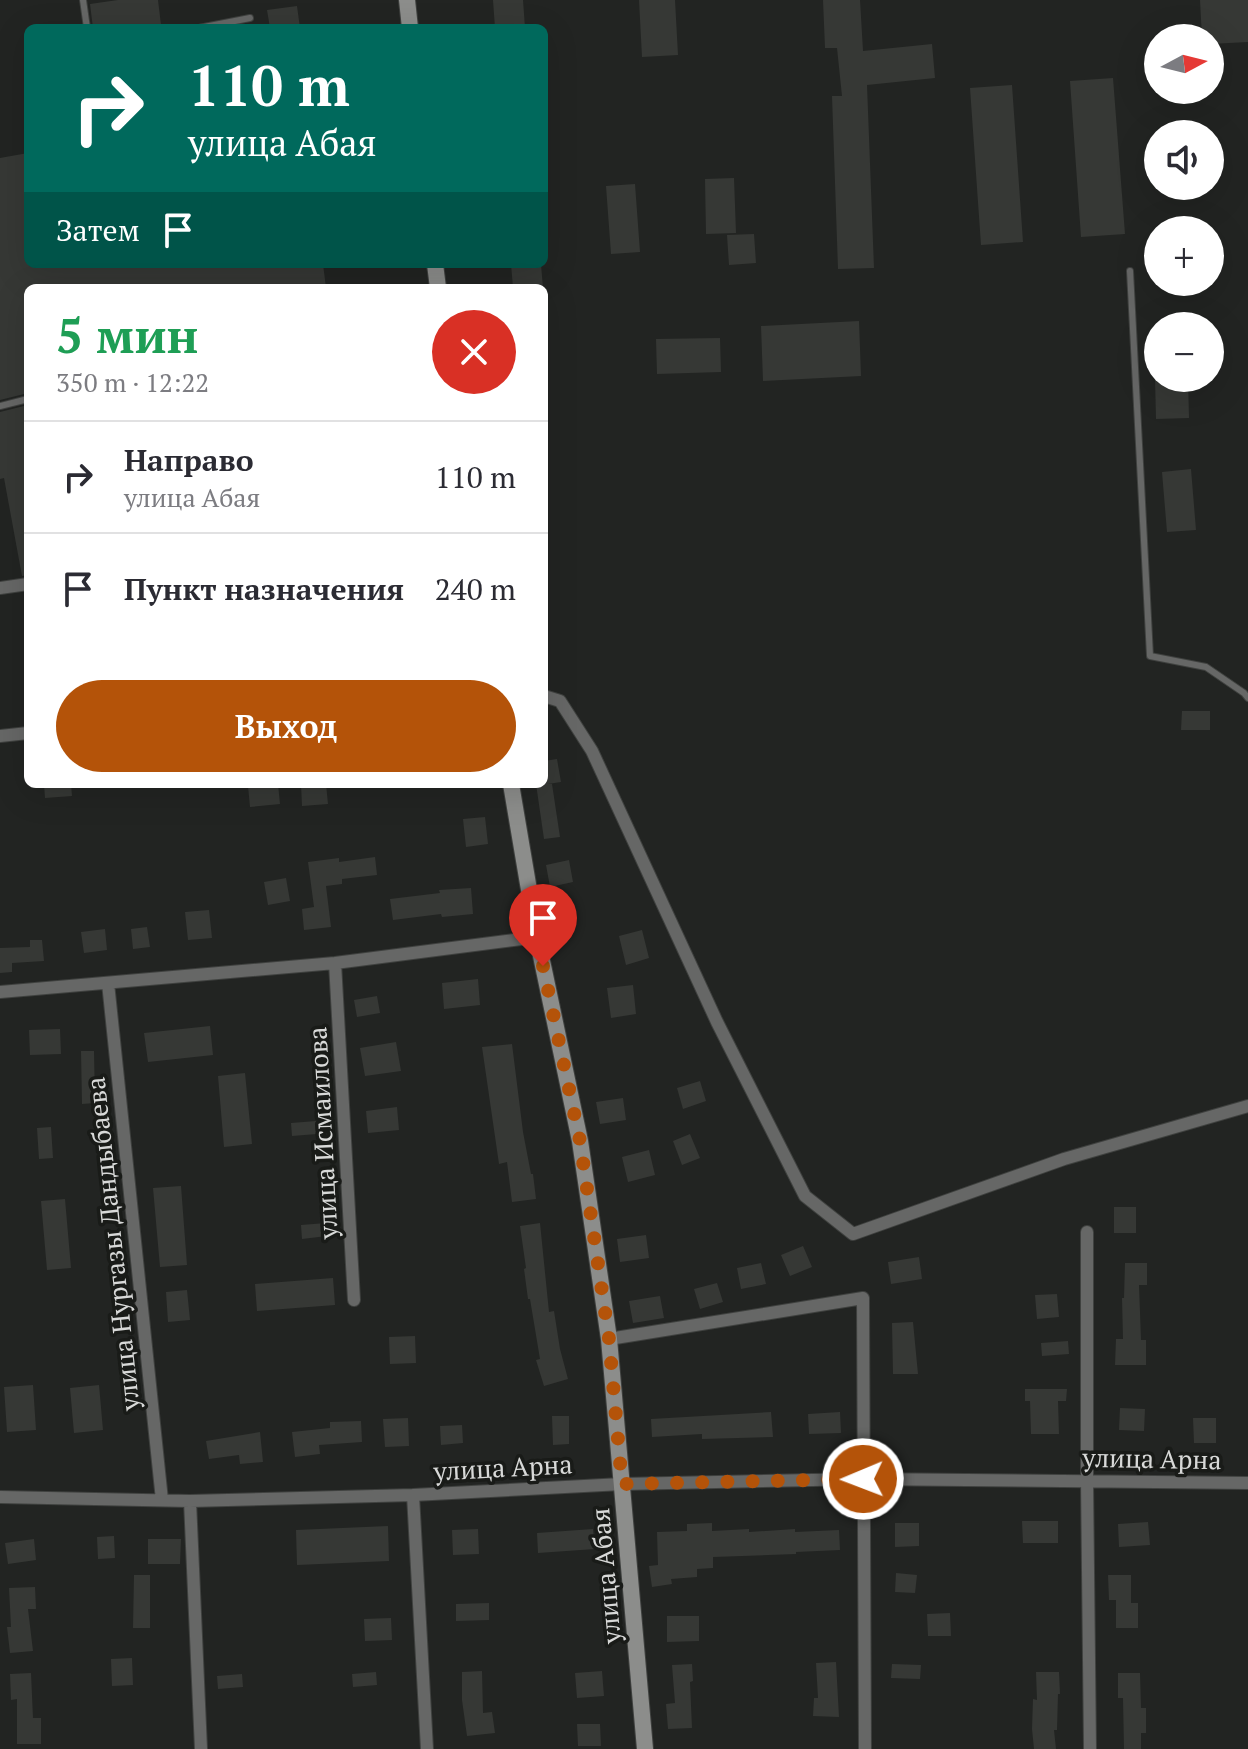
<!DOCTYPE html>
<html lang="ru">
<head>
<meta charset="utf-8">
<style>
	:root { --surface:#fff; --page:#f2f2f3; --text:#2b2b33; --muted:#7c7c81; --line:#e1e1e2; --accent:#b45309 }
	body { margin:0; font-family:"PT Serif",serif; background:var(--page); color:var(--text); height:100vh; display:flex; flex-direction:column; font-size:30px; white-space:nowrap }
	* { box-sizing:border-box; margin:0 }
	p { font-size:26px; color:var(--muted) }
	.icon { flex:none; width:44px; height:44px; fill:none; stroke:currentColor; stroke-width:2; stroke-linecap:round; stroke-linejoin:round }
	.map { position:relative; flex:1; overflow:hidden }
	.sheet { position:absolute; left:24px; top:284px; width:524px; height:504px; display:flex; flex-direction:column; background:var(--surface); border-radius:12px; box-shadow:0 8px 32px #0002 }
	.sheet>* { flex:none }
	.hud { position:absolute; left:24px; top:24px; width:524px; height:244px; border-radius:12px; box-shadow:0 8px 32px #0002; background:#00695c; color:#fff; overflow:hidden }
	.needle { width:52px; rotate:83deg }
	.controls { position:absolute; left:1144px; top:24px; display:grid; gap:16px }
	.controls a { display:grid; place-items:center; width:80px; height:80px; border-radius:50%; background:var(--surface); box-shadow:0 8px 32px #0002; font-size:40px }
	.pin { position:absolute; display:grid; place-items:center; width:68px; height:68px; color:#fff; margin:-82px -34px; border-radius:50% 50% 50% 0; rotate:-45deg; box-shadow:0 0 8px #0007 }
	.pin .icon { rotate:45deg }
	.me { position:absolute; width:88px; margin:-44px; rotate:269deg; stroke-linejoin:round; filter:drop-shadow(0 0 6px #0008) }
	.turn { display:flex; align-items:center; gap:28px; height:168px; padding:0 32px; font-size:36px }
	.turn .icon { width:104px; height:104px; stroke-width:2.5 }
	.turn b { display:block; font-size:56px; line-height:68px }
	.then { display:flex; align-items:center; height:76px; padding:0 32px; background:#0003; gap:16px; font-size:30px }
	.round { display:grid; place-items:center; flex:none; width:84px; height:84px; border-radius:42px; background:var(--page) }
	.overview { display:flex; align-items:center; justify-content:space-between; height:136px; padding:0 32px }
	h1 { font-size:48px; font-weight:700; line-height:60px; color:#1e9e55 }
	.button { display:flex; gap:16px; margin-top:auto; padding:16px 32px }
	.button a { flex:1; height:92px; border-radius:48px; background:var(--accent); color:#fff; font-size:32px; font-weight:700; line-height:92px; text-align:center }
	ul { padding:0; list-style:none }
	li { display:flex; align-items:center; gap:24px; height:112px; padding:0 32px; border-top:2px solid var(--line) }
	li div { flex:1 }
	li b { display:block; font-size:30px }
	li em { font-style:normal }
	.map>svg:first-child { display:block }
	.building { fill:#363835 }
	.lines { fill:none; stroke-linecap:round; stroke-linejoin:round }
	.lane-casing { stroke:#3f413f; stroke-width:8 }
	.street-casing { stroke:#3f413f; stroke-width:14 }
	.secondary-casing { stroke:#3f413f; stroke-width:18 }
	.lane { stroke:#666766; stroke-width:6 }
	.street { stroke:#666766; stroke-width:12 }
	.secondary { stroke:#8c8d8b; stroke-width:16 }
	.route { stroke:#b45309; stroke-width:14; stroke-dasharray:0 25.2 }
	.labels { text-anchor:middle; stroke-width:7; stroke-linejoin:round; paint-order:stroke }
	.street-label { font-size:26px; fill:#d8d9d8; stroke:#191b18 }
</style>
</head>
<body>
<div class="map">
<svg width="1248" height="1749" viewBox="0 0 1248 1749">
	<rect width="100%" height="100%" fill="#222422"/>
	<path class="building" d="M118,0H158L161,25L137,28H93L90,4Z
		M493,0H523L525,28H495Z
		M639,0H675L678,55L642,57Z
		M823,0H860L863,51L932,44L935,78L867,85L874,268L838,269L832,96H842L837,48H825Z
		M1200,0H1248V42L1210,44V38H1202Z
		M297,6L300,28H270L267,10Z
		M1113,78L1125,234L1081,237L1070,81Z
		M1012,85L1023,242L981,245L970,88Z
		M28,153V264H323L326,288H28V393L0,400V158Z
		M734,178L736,233L706,234L705,179Z
		M635,184L640,252L611,254L606,186Z
		M754,234L756,263L729,265L727,235Z
		M511,264H541L543,288H513Z
		M859,321L861,376L763,381L761,326Z
		M720,338L721,372L657,374L656,339Z
		M1155,378H1188L1189,418L1156,419Z
		M28,405V575L22,576L4,478L0,479V412Z
		M1191,469L1196,530L1167,532L1162,472Z
		M1182,711H1210V730H1181Z
		M557,759L561,782L548,784H552L560,837L544,839L536,784H544V761Z
		M44,784H71L72,796L45,798Z
		M264,784H278L280,804L250,807L248,786Z
		M301,784H326L328,804L302,806Z
		M485,817L488,844L466,847L463,819Z
		M375,857L377,875L342,879V884L326,886L331,927L304,930L302,909L314,907L308,862L339,858V862Z
		M569,860L573,882L550,887L546,865Z
		M286,878L290,901L268,905L264,882Z
		M471,888L473,914L442,917L441,914L393,920L390,899L440,893L439,890Z
		M209,910L212,938L188,940L185,912Z
		M147,927L150,947L133,949L131,929Z
		M105,929L107,950L84,953L81,932Z
		M642,930L649,958L626,965L619,936Z
		M30,940H42L44,961L12,963V972L0,973V948L30,947Z
		M478,979L480,1005L444,1009L442,983Z
		M633,985L636,1014L611,1018L607,988Z
		M377,996L380,1013L357,1017L354,1000Z
		M210,1026L213,1055L148,1062L144,1033Z
		M60,1029L61,1054L30,1055L29,1030Z
		M396,1042L401,1071L365,1076L360,1048Z
		M512,1044L523,1132L531,1174H533L536,1199L512,1202L507,1162L499,1164L482,1047Z
		M81,1051H94L95,1103L82,1104Z
		M245,1073L252,1144L224,1147L218,1076Z
		M700,1081L706,1101L683,1109L677,1088Z
		M623,1098L626,1120L600,1124L596,1102Z
		M397,1107L399,1130L368,1133L366,1111Z
		M316,1121L317,1134L292,1136L291,1123Z
		M51,1127L53,1158L39,1159L37,1128Z
		M690,1134L700,1158L682,1165L673,1141Z
		M649,1150L655,1175L628,1182L622,1157Z
		M181,1186L187,1265L160,1267L153,1188Z
		M65,1199L71,1268L47,1270L41,1201Z
		M1114,1207H1136V1233H1114Z
		M326,1223L327,1236L302,1239L301,1225Z
		M540,1223L549,1312L554,1311L560,1349L568,1379L544,1386L536,1360L540,1359L530,1299H528L524,1269L526,1268L520,1226Z
		M646,1235L649,1258L620,1262L617,1239Z
		M803,1246L812,1267L790,1276L781,1255Z
		M919,1257L922,1279L891,1284L888,1262Z
		M761,1263L766,1284L741,1289L737,1268Z
		M1125,1263H1147V1285H1139L1141,1340H1146V1365H1115L1116,1339H1123L1122,1298H1124Z
		M333,1278L335,1305L257,1311L255,1284Z
		M717,1283L723,1302L700,1309L694,1289Z
		M187,1290L190,1320L168,1322L166,1292Z
		M1057,1294L1059,1317L1037,1319L1035,1295Z
		M660,1296L664,1318L633,1323L629,1301Z
		M913,1322L918,1374H893L892,1323Z
		M415,1336L416,1363L390,1364L389,1337Z
		M1068,1341L1069,1354L1042,1356L1041,1343Z
		M33,1385L36,1430L7,1432L4,1387Z
		M99,1385L103,1430L74,1433L70,1388Z
		M1025,1389H1067L1066,1401H1058L1059,1434H1031L1030,1401H1025Z
		M1120,1408L1145,1409L1144,1431L1119,1430Z
		M771,1412L773,1437L702,1439V1434L652,1437L651,1419Z
		M840,1412L841,1433L809,1434L808,1414Z
		M552,1416H569V1444L553,1445Z
		M408,1418L409,1446L385,1447L383,1419Z
		M1193,1418H1216V1443H1194Z
		M361,1421L362,1442L319,1445L320,1454L295,1457L292,1432L330,1428V1422Z
		M462,1425L463,1443L441,1445L440,1426Z
		M260,1432L263,1462L240,1464L239,1455L209,1459L206,1441Z
		M1022,1521H1058V1543H1023Z
		M1148,1522L1150,1545L1119,1547L1118,1524Z
		M712,1523V1531L749,1529V1532L795,1529V1532L839,1530L840,1550L796,1552V1554L713,1557V1568L697,1569V1577L671,1579L672,1584L652,1587L649,1566L658,1565L657,1532L687,1531V1524Z
		M895,1523H919V1546L895,1547Z
		M388,1526L389,1561L297,1565L296,1530Z
		M478,1529L479,1554L453,1555L452,1530Z
		M593,1529L595,1549L538,1553L537,1533Z
		M114,1536L115,1558L98,1559L97,1537Z
		M34,1539L36,1560L8,1564L5,1543Z
		M148,1539H181L180,1564H148Z
		M896,1573L917,1575L915,1593L895,1592Z
		M134,1575H150V1628H133Z
		M1108,1575H1131V1603H1138V1628H1116V1600H1109Z
		M35,1587L36,1609H28L33,1651L10,1653L7,1627H11L9,1588Z
		M489,1603V1620L456,1621V1604Z
		M950,1613L951,1636H928L927,1614Z
		M667,1616H699V1641L667,1642Z
		M391,1618L392,1640L365,1641L364,1619Z
		M132,1658L133,1685L112,1686L111,1659Z
		M836,1662L839,1717L813,1716L814,1698H818L816,1663Z
		M692,1664L693,1681L690,1682L692,1728L668,1729L666,1704L675,1703L672,1665Z
		M892,1664L921,1665L920,1679L891,1678Z
		M482,1671L483,1713L492,1712L495,1733L467,1736L462,1700V1672Z
		M602,1671L604,1696L577,1698L575,1673Z
		M376,1672L377,1685L353,1687L352,1674Z
		M1036,1672H1059L1060,1694H1058L1057,1730H1054L1056,1749H1034L1032,1729L1033,1699L1037,1700Z
		M31,1673L33,1718H41V1744H17V1699L11,1700L10,1674Z
		M1118,1673H1140L1141,1708H1146V1733H1141V1749H1124L1123,1698H1118Z
		M242,1674L243,1687L218,1689L217,1676Z
		M577,1724H600L601,1746H578Z"/>
	<g class="lines">
		<g class="lane-casing">
			<path id="lane" d="M83,0L87,28
				M199,28L250,18
				M1130,271L1150,656L1206,667L1244,693L1248,698
				M0,406L28,399"/>
		</g>
		<g class="street-casing">
			<path id="street" d="M0,588L28,584
				M544,696L560,701L592,751L717,1022L805,1196L853,1234L1064,1159L1248,1106
				M0,736L28,733
				M335,963L354,1300
				M108,983L162,1500
				M0,992L335,963L537,937
				M1087,1232V1480L1090,1749
				M609,1339L863,1298L865,1749
				M413,1495L427,1749
				M0,1497L190,1501L413,1495L622,1484L863,1479L1248,1483
				M190,1501L201,1749"/>
		</g>
		<g class="secondary-casing">
			<path id="secondary" d="M407,0L410,28
				M435,264L438,288
				M511,784L537,937L580,1141L609,1339L645,1749"/>
		</g>
		<use href="#lane" class="lane"/>
		<use href="#street" class="street"/>
		<use href="#secondary" class="secondary"/>
	</g>
	<g class="lines">
		<path class="route" d="M543,966L580,1141L609,1339L622,1484L863,1479"/>
	</g>
	<g class="labels">
		<g class="street-label">
			<text transform="translate(323 1133) rotate(-93)" y="9">улица Исмаилова</text>
			<text transform="translate(113 1244) rotate(-96)" y="9">улица Нургазы Дандыбаева</text>
			<text transform="translate(1152 1459) rotate(1)" y="9">улица Арна</text>
			<text transform="translate(503 1468) rotate(-3)" y="9">улица Арна</text>
			<text transform="translate(606 1576) rotate(-95)" y="9">улица Абая</text>
		</g>
	</g>
</svg>
<div class="controls">
<a><svg class="needle" viewBox="-14 -14 28 28"><path d="M0-13l5 13h-10z" fill="#e53935"/><path d="M0 13l5-13h-10z" fill="#7c7c81"/></svg></a>
<a><svg class="icon" aria-label="sound" viewBox="0 0 24 24"><path d="M4 9h4l5-4v14l-5-4H4zM17 9q2 3 0 6"/></svg></a>
<a>+</a>
<a>−</a>
</div>
<div class="pin" style="left:543px;top:966px;background:#d93025"><svg class="icon" aria-label="arrive" viewBox="0 0 24 24"><path d="M6 21V4h12l-3 4 3 4H6"/></svg></div>
<svg class="me" style="left:863px;top:1479px" viewBox="-20 -20 40 40"><circle r="17" fill="#b45309" stroke="#fff" stroke-width="3"/><path d="M0-11L8 9 0 5-8 9z" fill="#fff"/></svg>
<div class="hud">
<div class="turn"><svg class="icon" aria-label="right" viewBox="0 0 24 24"><path d="M7 20v-9h11M14 6l5 5-5 5"/></svg><div><b>110 m</b>улица Абая</div></div>
<div class="then">Затем<svg class="icon" aria-label="arrive" viewBox="0 0 24 24"><path d="M6 21V4h12l-3 4 3 4H6"/></svg></div>
</div>
<section class="sheet">
<div class="overview"><div><h1>5 мин</h1><p>350 m · 12:22</p></div><a class="round" style="background:#d93025;color:#fff"><svg class="icon" aria-label="close" viewBox="0 0 24 24"><path d="M6 6l12 12M18 6L6 18"/></svg></a></div>
<ul>
<li><svg class="icon" aria-label="right" viewBox="0 0 24 24"><path d="M7 20v-9h11M14 6l5 5-5 5"/></svg><div><b>Направо</b><p>улица Абая</p></div><em>110 m</em></li>
<li><svg class="icon" aria-label="arrive" viewBox="0 0 24 24"><path d="M6 21V4h12l-3 4 3 4H6"/></svg><div><b>Пункт назначения</b></div><em>240 m</em></li>
</ul>
<div class="button"><a>Выход</a></div>
</section>
</div>
</body>
</html>
